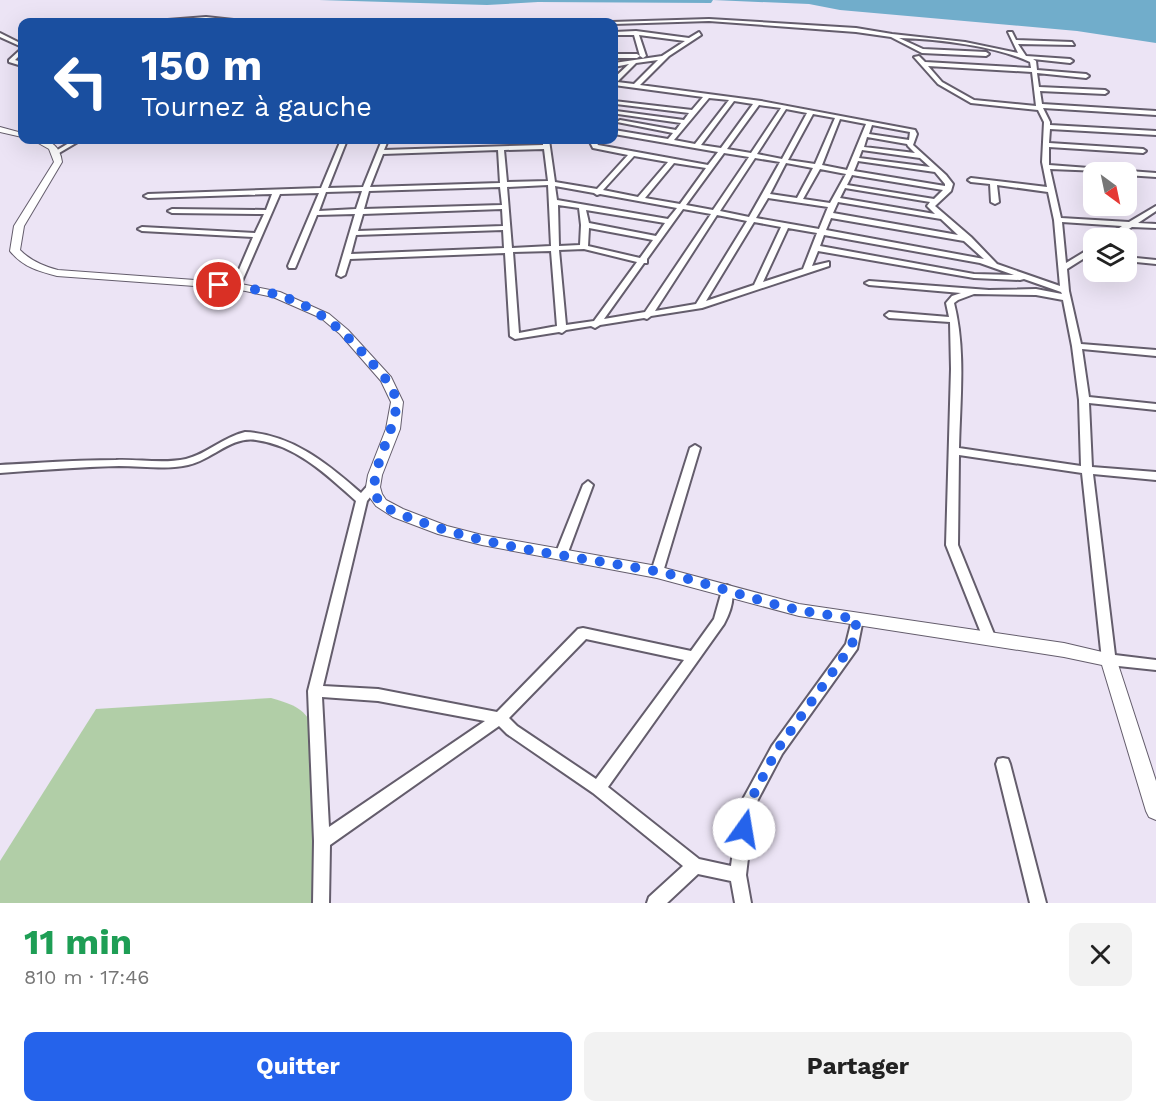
<!DOCTYPE html>
<html lang="fr">
<head>
<meta charset="utf-8">
<style>
	:root { --surface:#fff; --page:#f2f2f2; --text:#222; --muted:#767676; --accent:#2563eb }
	body { margin:0; font-family:"Work Sans",sans-serif; background:var(--page); color:var(--text); height:100vh; display:flex; flex-direction:column; font-size:22px; white-space:nowrap }
	* { box-sizing:border-box; margin:0 }
	p { font-size:20px; color:var(--muted) }
	.icon { flex:none; width:33px; height:33px; fill:none; stroke:currentColor; stroke-width:2; stroke-linecap:round; stroke-linejoin:round }
	.map { position:relative; height:903px; overflow:hidden }
	.sheet { display:flex; flex-direction:column; background:var(--surface); flex:1 }
	.sheet>* { flex:none }
	.guide { position:absolute; left:18px; top:18px; width:600px; height:126px; border-radius:12px; box-shadow:0 6px 24px #0002; background:#1a4fa0; color:#fff; overflow:hidden }
	.needle { width:39px; rotate:147deg }
	.buttons { position:absolute; left:1083px; top:162px; display:grid; gap:12px }
	.buttons a { display:grid; place-items:center; width:54px; height:54px; border-radius:12px; background:var(--surface); box-shadow:0 6px 24px #0002; font-size:30px }
	.pin { position:absolute; display:grid; place-items:center; width:51px; height:51px; color:#fff; margin:-26px; border:3px solid #fff; border-radius:50%; box-shadow:0 2px 6px #0007 }
	.me { position:absolute; width:66px; margin:-33px; rotate:13deg; stroke-linejoin:round; filter:drop-shadow(0 0 4px #0008) }
	.turn { display:flex; align-items:center; gap:21px; height:126px; padding:0 24px; font-size:27px }
	.turn .icon { width:78px; height:78px; stroke-width:2.5 }
	.turn b { display:block; font-size:42px; line-height:51px }
	.round { display:grid; place-items:center; flex:none; width:63px; height:63px; border-radius:12px; background:var(--page) }
	.head { display:flex; align-items:center; justify-content:space-between; height:102px; padding:0 24px }
	h1 { font-size:36px; font-weight:700; line-height:45px; color:#1e9e55 }
	.cta { display:flex; gap:12px; margin-top:auto; padding:12px 24px }
	.cta a { flex:1; height:69px; border-radius:12px; background:var(--accent); color:#fff; font-size:24px; font-weight:700; line-height:69px; text-align:center }
	.cta a+a { background:var(--page); color:var(--text) }
	.map>svg:first-child { display:block }
	.green { fill:#b1cea7 }
	.water { fill:#71adcb }
	.lines { fill:none; stroke-linecap:round; stroke-linejoin:round }
	.minor-casing { stroke:#645d6c; stroke-width:4 }
	.tertiary-casing { stroke:#645d6c; stroke-width:2 }
	.minor { fill:#fff; fill-rule:evenodd }
	.tertiary { fill:#fff; fill-rule:evenodd }
	.route { stroke:#2563eb; stroke-width:10; stroke-dasharray:0 18 }
</style>
</head>
<body>
<div class="map">
<svg width="1156" height="903" viewBox="0 0 1156 903">
	<rect width="100%" height="100%" fill="#ece4f5"/>
	<path class="green" d="M271,698C295,705 305,708 316,732L313,903H0V861L96,709Z"/>
	<path class="water" d="M319,0H1156V43L1077,31L840,10L809,4L713,0L711,3L538,2L487,5Z"/>
	<g class="lines">
		<g class="minor-casing">
			<path id="minor" d="M206,17L252,22L206,19L142,22Z
				M709,19L856,28L892,34L965,42L1018,53L1008,32H1012L1016,40L1072,42L1074,45L1018,44L1026,56L1070,59L1073,61L1070,63L1033,59L1036,61L1037,70L1086,74L1089,76L1086,78L1037,73L1039,87L1105,90L1108,92L1105,94L1040,91L1042,104L1156,111V115L1043,108L1050,122V125L1156,131V135L1050,129L1049,143L1143,149L1146,151L1143,153L1049,147V165L1156,173V177L1126,175V172L1050,169L1061,218L1129,222L1156,206V211L1138,223L1156,224V228L1132,227L1114,238H1105L1122,226L1062,222L1066,263L1094,246V252L1067,269L1069,291L1081,344L1156,350V356L1082,349L1089,397L1156,404V410L1089,403L1092,467L1156,472V480L1093,474L1115,655L1156,660V670L1109,665L1104,664L1102,660L1082,473L959,455L958,545L996,639L995,643L990,644L985,643L946,545L951,369L950,322L889,318L885,315L889,312L949,317L946,303L952,296L961,293L869,285L865,283L869,281L989,290L1036,289L1062,294L1061,292L1024,279L1020,280L974,278L818,251L812,266L829,262V266L702,308L651,316L647,319L644,318L600,325L595,328L591,326L566,330L562,333L559,332L515,339L510,336L505,253L350,259L345,275L341,277L337,275L355,214L317,215L296,266L295,268H289L288,266L319,193L280,194L240,286L236,289L232,286L253,237L142,231L138,229L142,227L255,233L264,214L172,213L168,211L172,209L266,210L272,194L148,198L144,196L148,194L321,188L341,140H347L328,188L363,187L382,140H388L384,150L543,145V140H549L555,182L597,189L628,155L593,148L589,140H595L598,145L708,165L718,152L614,134V130L668,139L673,133L617,122L620,120L676,130L681,123L618,114L615,112L616,111L684,120L689,113L616,104L614,103V101L692,110L703,97L614,85V78L629,64L614,67V63L662,56L685,41L639,35L646,56L643,58L640,56L634,35H614V32L636,31L689,38L699,32L701,35L669,56L640,85L761,101L915,130L917,134L913,145L946,175L953,184L951,191L935,206L971,237L997,264L1060,286L1054,220L1048,192L997,185L999,202L995,204L991,202L990,184L971,182L968,180L971,178L1047,187L1042,162L1044,122L1038,110L971,103L938,84L914,57L919,56L925,62L1031,68L1030,62C996,46 938,39 899,38L923,49L986,52L989,54L986,56L922,53L891,37L856,32L709,21L614,24L612,22ZM658,60L634,84L617,82L636,63ZM928,66L1032,72L1036,106L974,100L942,82ZM709,98L729,100L695,144L674,140ZM734,101L753,104L721,148L701,145ZM759,105L781,108L751,153L727,149ZM786,109L807,113L782,159L757,154ZM813,114L835,118L815,164L788,160ZM840,119L866,124L847,170L822,165ZM872,125L910,132L909,140L869,134ZM867,137L907,144L908,146L915,153L864,147ZM544,149L548,181L507,182L504,150ZM498,150L500,183L370,187L383,154ZM862,150L920,158L930,167L859,158ZM724,153L749,157L713,210L686,205ZM634,156L668,162L638,197L603,190ZM755,158L780,162L749,217L720,211ZM858,161L935,172L945,184V186L854,171ZM674,163L706,168L680,204L645,198ZM786,163L813,168L797,198L770,194ZM820,169L846,174L830,203L803,199ZM852,175L943,190L934,199L847,185ZM548,185L551,246L512,248L507,187ZM555,186L594,193L597,195L600,194L677,208L668,219L557,200ZM500,187L502,205L364,209L369,191ZM845,188L930,202L927,206L935,214L840,198ZM362,191L356,209L319,211L326,192ZM768,198L828,207L819,229L756,218ZM838,202L941,219L958,235L833,213ZM558,205L579,208L581,225L580,245L559,246ZM502,209L503,226L358,231L363,214ZM683,209L711,214L645,312L604,319L644,263H647V259ZM586,210L665,223L656,236L589,223ZM717,215L747,221L696,304L655,311ZM831,218L964,241L984,259L826,230ZM754,222L781,227L754,285L706,301ZM589,228L653,240L640,258L588,246ZM788,228L817,233L803,269L763,282ZM503,230L504,248L351,254L356,235ZM824,235L980,263L1014,275L974,274L820,246ZM584,249L637,262L594,321L566,325L559,250ZM551,251L557,326L519,333L513,252ZM974,294L1036,295L1063,300L1072,346L1079,400L1081,466L959,448C960,401 966,350 954,303L958,300Z
				M0,33L22,44V47L0,37Z
				M20,50H22V53L15,60L22,62V66L9,62V60Z
				M614,54H637L640,56L637,58H614Z
				M74,140H81L59,153L54,152Z
				M1126,257L1156,260V264L1126,261Z
				M245,432C292,434 328,464 361,493L369,484L373,483L378,487L367,501L323,686L378,689L497,712L578,629L583,628L691,651L714,619L723,587L727,585L731,587C735,599 730,613 724,624L608,787L699,859L731,866L739,806L742,801L772,746L846,644L853,616L857,614L861,616L863,619L857,649L782,754L754,807L746,875L751,903H735L731,881L698,874L667,903H647L649,897L683,866L593,793L507,734L499,726L330,845L329,903H313L314,841L308,691L356,501C327,475 296,445 256,440C231,436 212,460 188,465C166,470 142,466 119,466C80,467 40,470 0,473V465C39,463 77,460 116,460C139,459 163,464 186,459C207,454 223,437 245,432ZM586,639L684,660L596,779L517,726L509,718ZM322,697L378,701L485,721L329,827Z
				M695,445L700,448L663,572L661,575H653L651,572L690,448Z
				M588,481L593,485L567,555L565,558H557L555,555L583,485Z
				M1003,758L1008,759L1010,764L1046,903H1030L996,764L998,759Z"/>
		</g>
		<g class="tertiary-casing">
			<path id="tertiary" d="M0,127L22,133V137L0,132Z
				M33,140C49,138 60,145 62,162L24,226L20,250C31,261 43,266 58,270L236,283L280,292L329,314L348,330L391,377L403,402L400,429L382,475L380,487L382,494L386,500L403,509L447,526L482,535L657,566L799,604L1064,643L1115,655L1156,781V820L1149,817L1146,811L1102,665L1064,657L799,616L657,578L482,545L438,534L393,517L376,506L368,495L366,487L368,475L386,429L391,402L381,381L340,334L321,318L273,297L236,289L57,276C38,271 23,267 10,251L14,226L54,162L49,149Z"/>
		</g>
		<use href="#minor" class="minor"/>
		<use href="#tertiary" class="tertiary"/>
	</g>
	<g class="lines">
		<path class="route" d="M219,285C291,291 324,308 371,362C381,373 396,388 396,404C397,431 361,482 380,502C389,511 404,516 416,520C493,549 575,556 655,571C704,581 751,600 799,610C818,614 838,616 857,619L852,645L777,750L747,807L744,829"/>
	</g>
</svg>
<div class="buttons">
<a><svg class="needle" viewBox="-14 -14 28 28"><path d="M0-13l5 13h-10z" fill="#e53935"/><path d="M0 13l5-13h-10z" fill="#767676"/></svg></a>
<a><svg class="icon" aria-label="layers" viewBox="0 0 24 24"><path d="M12 4l9 5-9 5-9-5zM3 14l9 5 9-5"/></svg></a>
</div>
<div class="pin" style="left:219px;top:285px;background:#d93025"><svg class="icon" aria-label="arrive" viewBox="0 0 24 24"><path d="M6 21V4h12l-3 4 3 4H6"/></svg></div>
<svg class="me" style="left:744px;top:829px" viewBox="-20 -20 40 40"><circle r="19" fill="#fff"/><path d="M0-13L10 11 0 6-10 11z" fill="#2563eb"/></svg>
<div class="guide">
<div class="turn"><svg class="icon" aria-label="left" viewBox="0 0 24 24"><path d="M17 20v-9H6M10 6l-5 5 5 5"/></svg><div><b>150 m</b>Tournez à gauche</div></div>
</div>
</div>
<section class="sheet">
<div class="head"><div><h1>11 min</h1><p>810 m · 17:46</p></div><a class="round"><svg class="icon" aria-label="close" viewBox="0 0 24 24"><path d="M6 6l12 12M18 6L6 18"/></svg></a></div>
<div class="cta"><a>Quitter</a><a>Partager</a></div>
</section>
</body>
</html>
